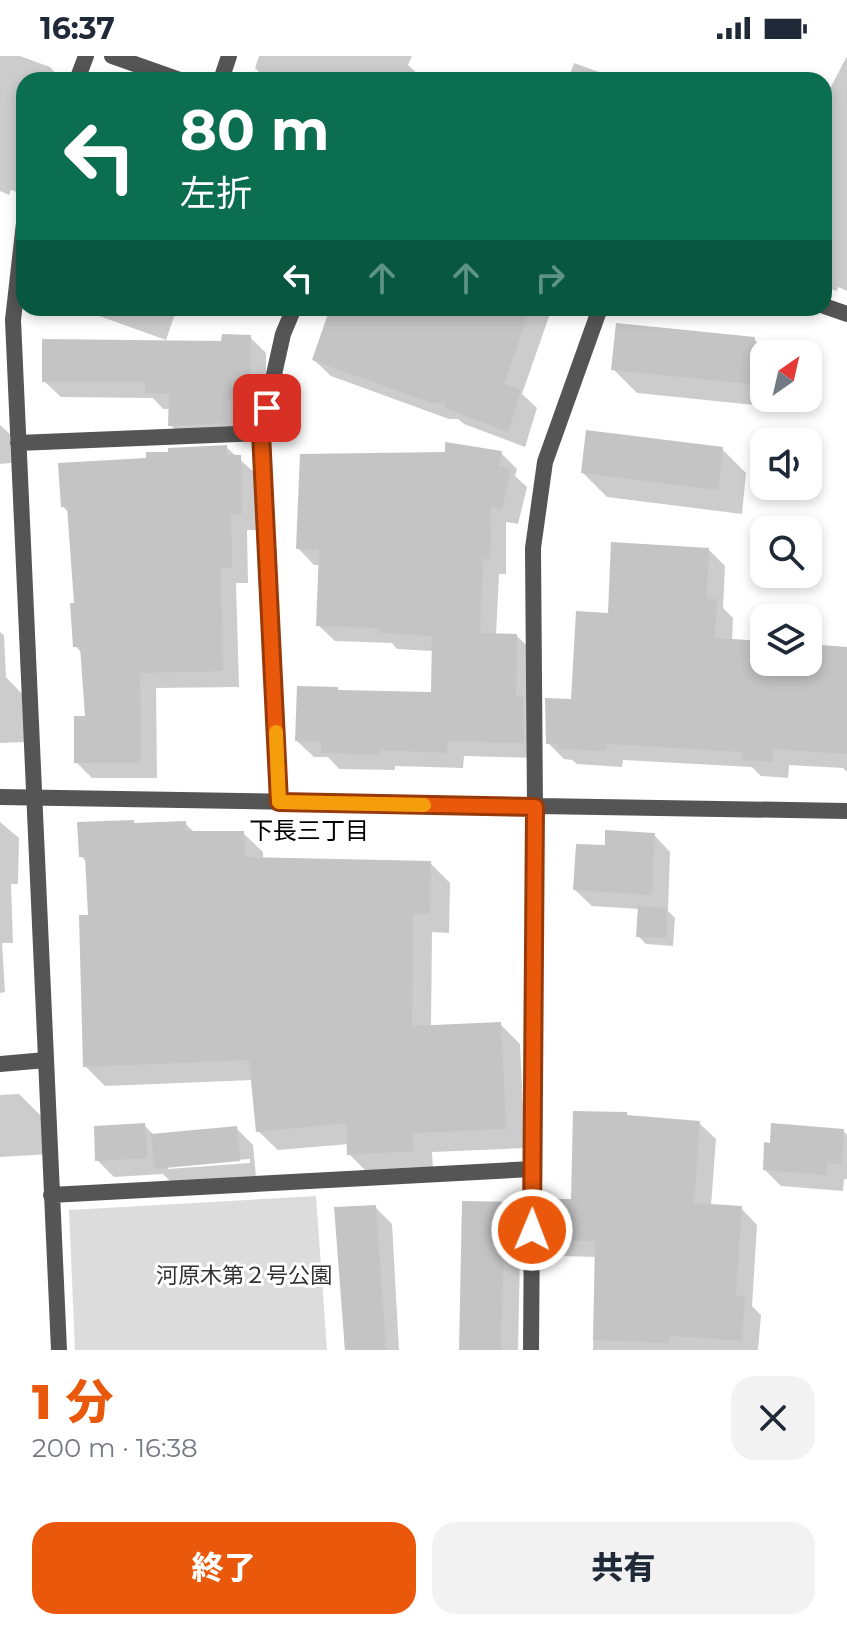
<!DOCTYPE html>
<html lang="ja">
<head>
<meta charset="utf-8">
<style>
	:root { --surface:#fff; --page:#f2f2f3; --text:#1f2937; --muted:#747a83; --accent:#ea580c }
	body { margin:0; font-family:Montserrat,"Noto Sans JP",sans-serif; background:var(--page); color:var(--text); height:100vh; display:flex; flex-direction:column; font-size:30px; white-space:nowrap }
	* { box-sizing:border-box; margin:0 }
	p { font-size:26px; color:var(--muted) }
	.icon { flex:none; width:44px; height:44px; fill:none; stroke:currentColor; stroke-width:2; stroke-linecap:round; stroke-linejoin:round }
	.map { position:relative; height:1294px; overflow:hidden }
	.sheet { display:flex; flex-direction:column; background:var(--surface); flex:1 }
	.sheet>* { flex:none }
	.top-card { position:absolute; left:16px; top:16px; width:816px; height:244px; border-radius:24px; box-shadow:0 4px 12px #0003; background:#0b6e4f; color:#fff; overflow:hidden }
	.needle { width:52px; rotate:34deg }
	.fabs { position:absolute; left:750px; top:284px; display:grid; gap:16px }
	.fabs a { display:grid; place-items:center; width:72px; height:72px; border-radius:16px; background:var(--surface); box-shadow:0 4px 12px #0003; font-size:40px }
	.pin { position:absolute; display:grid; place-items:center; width:68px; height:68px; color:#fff; margin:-34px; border-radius:16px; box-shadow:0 4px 12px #0006 }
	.me { position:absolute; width:88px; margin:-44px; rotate:1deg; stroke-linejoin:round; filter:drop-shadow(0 0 6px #0008) }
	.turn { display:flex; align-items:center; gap:28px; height:168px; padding:0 32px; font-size:36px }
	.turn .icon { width:104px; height:104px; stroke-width:2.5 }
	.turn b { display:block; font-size:56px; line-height:68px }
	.lanes { display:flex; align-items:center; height:76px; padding:0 32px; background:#0003; justify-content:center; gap:40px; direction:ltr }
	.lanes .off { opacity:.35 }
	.round { display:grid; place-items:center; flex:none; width:84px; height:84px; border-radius:24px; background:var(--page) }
	.overview { display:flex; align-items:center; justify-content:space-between; height:136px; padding:0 32px }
	h1 { font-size:48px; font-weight:800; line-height:60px; color:var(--accent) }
	.button { display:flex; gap:16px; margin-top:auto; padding:16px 32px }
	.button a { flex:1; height:92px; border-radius:24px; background:var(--accent); color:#fff; font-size:32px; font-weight:800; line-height:92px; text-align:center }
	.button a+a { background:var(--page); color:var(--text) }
	.status { display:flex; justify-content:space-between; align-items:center; height:56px; padding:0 40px; background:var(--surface); direction:ltr }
	.status svg { height:22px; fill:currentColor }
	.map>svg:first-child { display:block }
	.green { fill:#dcdcdc }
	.shadow { fill:#0003; fill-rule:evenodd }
	.building { fill:#c4c4c4 }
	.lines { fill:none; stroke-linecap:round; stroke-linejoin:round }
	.street { stroke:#555; stroke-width:16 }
	.route-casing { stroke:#983908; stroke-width:20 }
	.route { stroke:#ea580c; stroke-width:14 }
	.slow { stroke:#f59e0b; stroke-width:14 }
	.labels { text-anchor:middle; stroke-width:6; stroke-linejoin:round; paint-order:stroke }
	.park-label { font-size:22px; fill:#333; stroke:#fff }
	.neighbourhood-label { font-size:24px; fill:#000; stroke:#fff }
</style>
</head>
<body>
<div class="status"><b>16:37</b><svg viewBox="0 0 49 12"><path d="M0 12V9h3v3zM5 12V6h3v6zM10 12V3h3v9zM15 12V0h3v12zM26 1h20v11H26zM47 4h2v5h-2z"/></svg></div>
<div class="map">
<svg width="847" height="1294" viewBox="0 0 847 1294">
	<rect width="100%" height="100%" fill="#fff"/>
	<path class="green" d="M316,1140L327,1294H75L69,1154Z"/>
	<path class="shadow" d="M0,0H20L50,11L62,24H24L22,138L11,134L9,139L0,135Z
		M259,0H412L408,9L423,23L267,24L255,12Z
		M847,0V235L838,231L837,235L824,231V44Z
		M574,7L621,24H568Z
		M77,252H177L166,284Z
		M342,252H552L522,338L537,352L525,391L464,368L458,363H449L331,320L314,304Z
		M250,281L266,297V360H243V383L187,385L170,369L171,353H163L153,342L61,341L44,325Z
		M754,283L769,298H764V342H775L774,351L637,337L613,313Z
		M0,369L10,378L11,407L0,408Z
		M226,391L256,418L258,474H247L248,527H236L239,631L156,632L157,722H92L76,706L87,662L83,598L75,590L76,549L70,457L63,451L148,404Z
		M722,393L746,417L742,458L607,441L583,417Z
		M501,397L517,413L515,420L527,431L518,468L506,466V518H499L496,579L517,580L533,596L539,702L464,700L463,712L395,710V714L339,713L328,701H314L297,685L337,633L340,636L433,638V595L397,593L392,587L335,585L318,569L321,509H314L298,492Z
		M709,494L725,510L723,552L733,562L732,585L764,587V606H808V590L847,593V716L843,712L789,709L788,722L761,720L752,711L623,704L622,711L577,708L572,704L564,703L548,687L573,645L610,559Z
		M0,576L4,579L6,621L22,638L25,686L0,687Z
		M0,766L19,782L18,828H11L13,887H2L5,936L0,937Z
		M185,767L195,777H243L263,796V804L430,807L450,827L449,877L432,876L431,971L500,968L520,988L525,1092L432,1096L433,1114L369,1118L349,1098V1088L278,1094L258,1075L253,1024L105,1030L85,1010L90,861L88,807L81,800Z
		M654,779L670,796L668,855L675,862L673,890L646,888L638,880L640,853L592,850L575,834L607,791Z
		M19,1038L49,1068L51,1098L0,1101V1039Z
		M629,1061L699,1067L716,1083L711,1150L741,1152L757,1169L752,1250L761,1259L758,1294H593L596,1201L562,1200L545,1183Z
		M144,1069L154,1079L236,1072L253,1089L256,1121L173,1128L163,1118L114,1121L97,1104ZM250,1103V1107L168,1113V1109Z
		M843,1075L847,1079V1123H844L843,1135L781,1130L765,1114Z
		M464,1147L520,1148L537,1164V1199H520L518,1294H460Z
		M375,1151L392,1168L399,1294H345L336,1153Z"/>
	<path class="building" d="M330,252H510L528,258L504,328L521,334L508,376L445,352V347H431L312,304Z
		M616,267L755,281L750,328L611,314Z
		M222,278L251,279L250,345H227V367L168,370L169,338L145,337V326H42V283L221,285Z
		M586,374L723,391L718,434L581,417Z
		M445,386L502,395L498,410L511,413L502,453L491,451L490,503H483L480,577L517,578L516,640L523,641L524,687L448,685L447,697L380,694V699L321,697V686L295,685L297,630L338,631V634L431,636L432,580L379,577V572L316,570L319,494L296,493L300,398L445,396Z
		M227,389V399H241L242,458L231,459L232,512H221L223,615L140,617L141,707H74V660H85L80,591H73L70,547H74L67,451H61L58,407L146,402V396H168V392Z
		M611,486L709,492L707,543H717L715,582L764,585V606H808V588L847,591V698L773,693L772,706L742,704L743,696L607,688L606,695L558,693L559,688H546L545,642L571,643L576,555L608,557Z
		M134,764V767L186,765V775H244L245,801L431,805L430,858H413L412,970L501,966L506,1073L413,1077L414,1095L347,1099L346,1067L256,1076L249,1004L83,1011L79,859H88L85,801H79L77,766Z
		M605,774L655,777L652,839L573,834L576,788L605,789Z
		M638,850L667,852L666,882L636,881Z
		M573,1055L627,1056V1059L700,1065L694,1147L742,1150L736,1239L745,1240L742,1285L669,1280V1287L593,1284L595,1185L543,1184V1146H555V1143H571Z
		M145,1067L147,1102L95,1105L94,1070Z
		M771,1067L844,1073L841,1108L827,1107V1119L763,1114L764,1086L770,1087Z
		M237,1070L240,1105L154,1113L151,1078Z
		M462,1145L521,1146V1183H504L501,1294H459Z
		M376,1149L386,1294H345L334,1151Z"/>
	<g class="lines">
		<path class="street" d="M112,0L180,24
			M77,24L86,0
			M221,24L229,0
			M24,167L13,264L59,1294
			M824,250L847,258
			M18,387L261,377
			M0,741L847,755
			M279,746L261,377L283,278L294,252
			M0,1008L46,1004
			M51,1139L532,1113
			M531,1294L535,751L533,492L545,406L600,252"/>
	</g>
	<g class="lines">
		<g class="route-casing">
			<path id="route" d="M267,352L261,377L279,746L535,751L532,1174"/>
		</g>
		<use href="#route" class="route"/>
		<path class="slow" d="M276,676L279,746L424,749"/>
	</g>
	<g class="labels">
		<g class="park-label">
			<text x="244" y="1227">河原木第２号公園</text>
		</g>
		<g class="neighbourhood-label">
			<text x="309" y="783">下長三丁目</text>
		</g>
	</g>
</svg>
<div class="fabs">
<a><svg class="needle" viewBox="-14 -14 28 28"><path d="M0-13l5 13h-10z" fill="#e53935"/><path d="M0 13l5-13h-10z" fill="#747a83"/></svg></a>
<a><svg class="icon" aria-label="sound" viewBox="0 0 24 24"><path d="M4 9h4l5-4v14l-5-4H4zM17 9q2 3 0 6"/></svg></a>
<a><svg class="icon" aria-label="search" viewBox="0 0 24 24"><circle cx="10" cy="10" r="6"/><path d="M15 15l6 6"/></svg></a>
<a><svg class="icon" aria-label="layers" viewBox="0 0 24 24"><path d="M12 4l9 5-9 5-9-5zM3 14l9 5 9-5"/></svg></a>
</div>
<div class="pin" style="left:267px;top:352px;background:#d93025"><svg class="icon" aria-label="arrive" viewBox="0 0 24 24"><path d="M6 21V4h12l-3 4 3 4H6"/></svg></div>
<svg class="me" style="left:532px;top:1174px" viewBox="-20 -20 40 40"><circle r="17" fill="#ea580c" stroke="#fff" stroke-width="3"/><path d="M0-11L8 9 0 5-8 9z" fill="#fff"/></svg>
<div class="top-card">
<div class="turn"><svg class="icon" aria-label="left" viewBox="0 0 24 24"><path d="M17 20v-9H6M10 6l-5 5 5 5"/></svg><div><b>80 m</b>左折</div></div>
<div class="lanes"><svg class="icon" aria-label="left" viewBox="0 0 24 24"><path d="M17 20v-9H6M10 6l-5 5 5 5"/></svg><svg class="icon off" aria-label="ahead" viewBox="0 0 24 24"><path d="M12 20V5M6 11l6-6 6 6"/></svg><svg class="icon off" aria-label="ahead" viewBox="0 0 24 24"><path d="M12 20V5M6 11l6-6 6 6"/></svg><svg class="icon off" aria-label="right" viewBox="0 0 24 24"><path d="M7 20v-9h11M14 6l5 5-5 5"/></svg></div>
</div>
</div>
<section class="sheet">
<div class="overview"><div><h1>1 分</h1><p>200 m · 16:38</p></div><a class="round"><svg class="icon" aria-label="close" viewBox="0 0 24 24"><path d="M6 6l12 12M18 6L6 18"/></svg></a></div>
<div class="button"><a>終了</a><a>共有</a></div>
</section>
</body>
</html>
